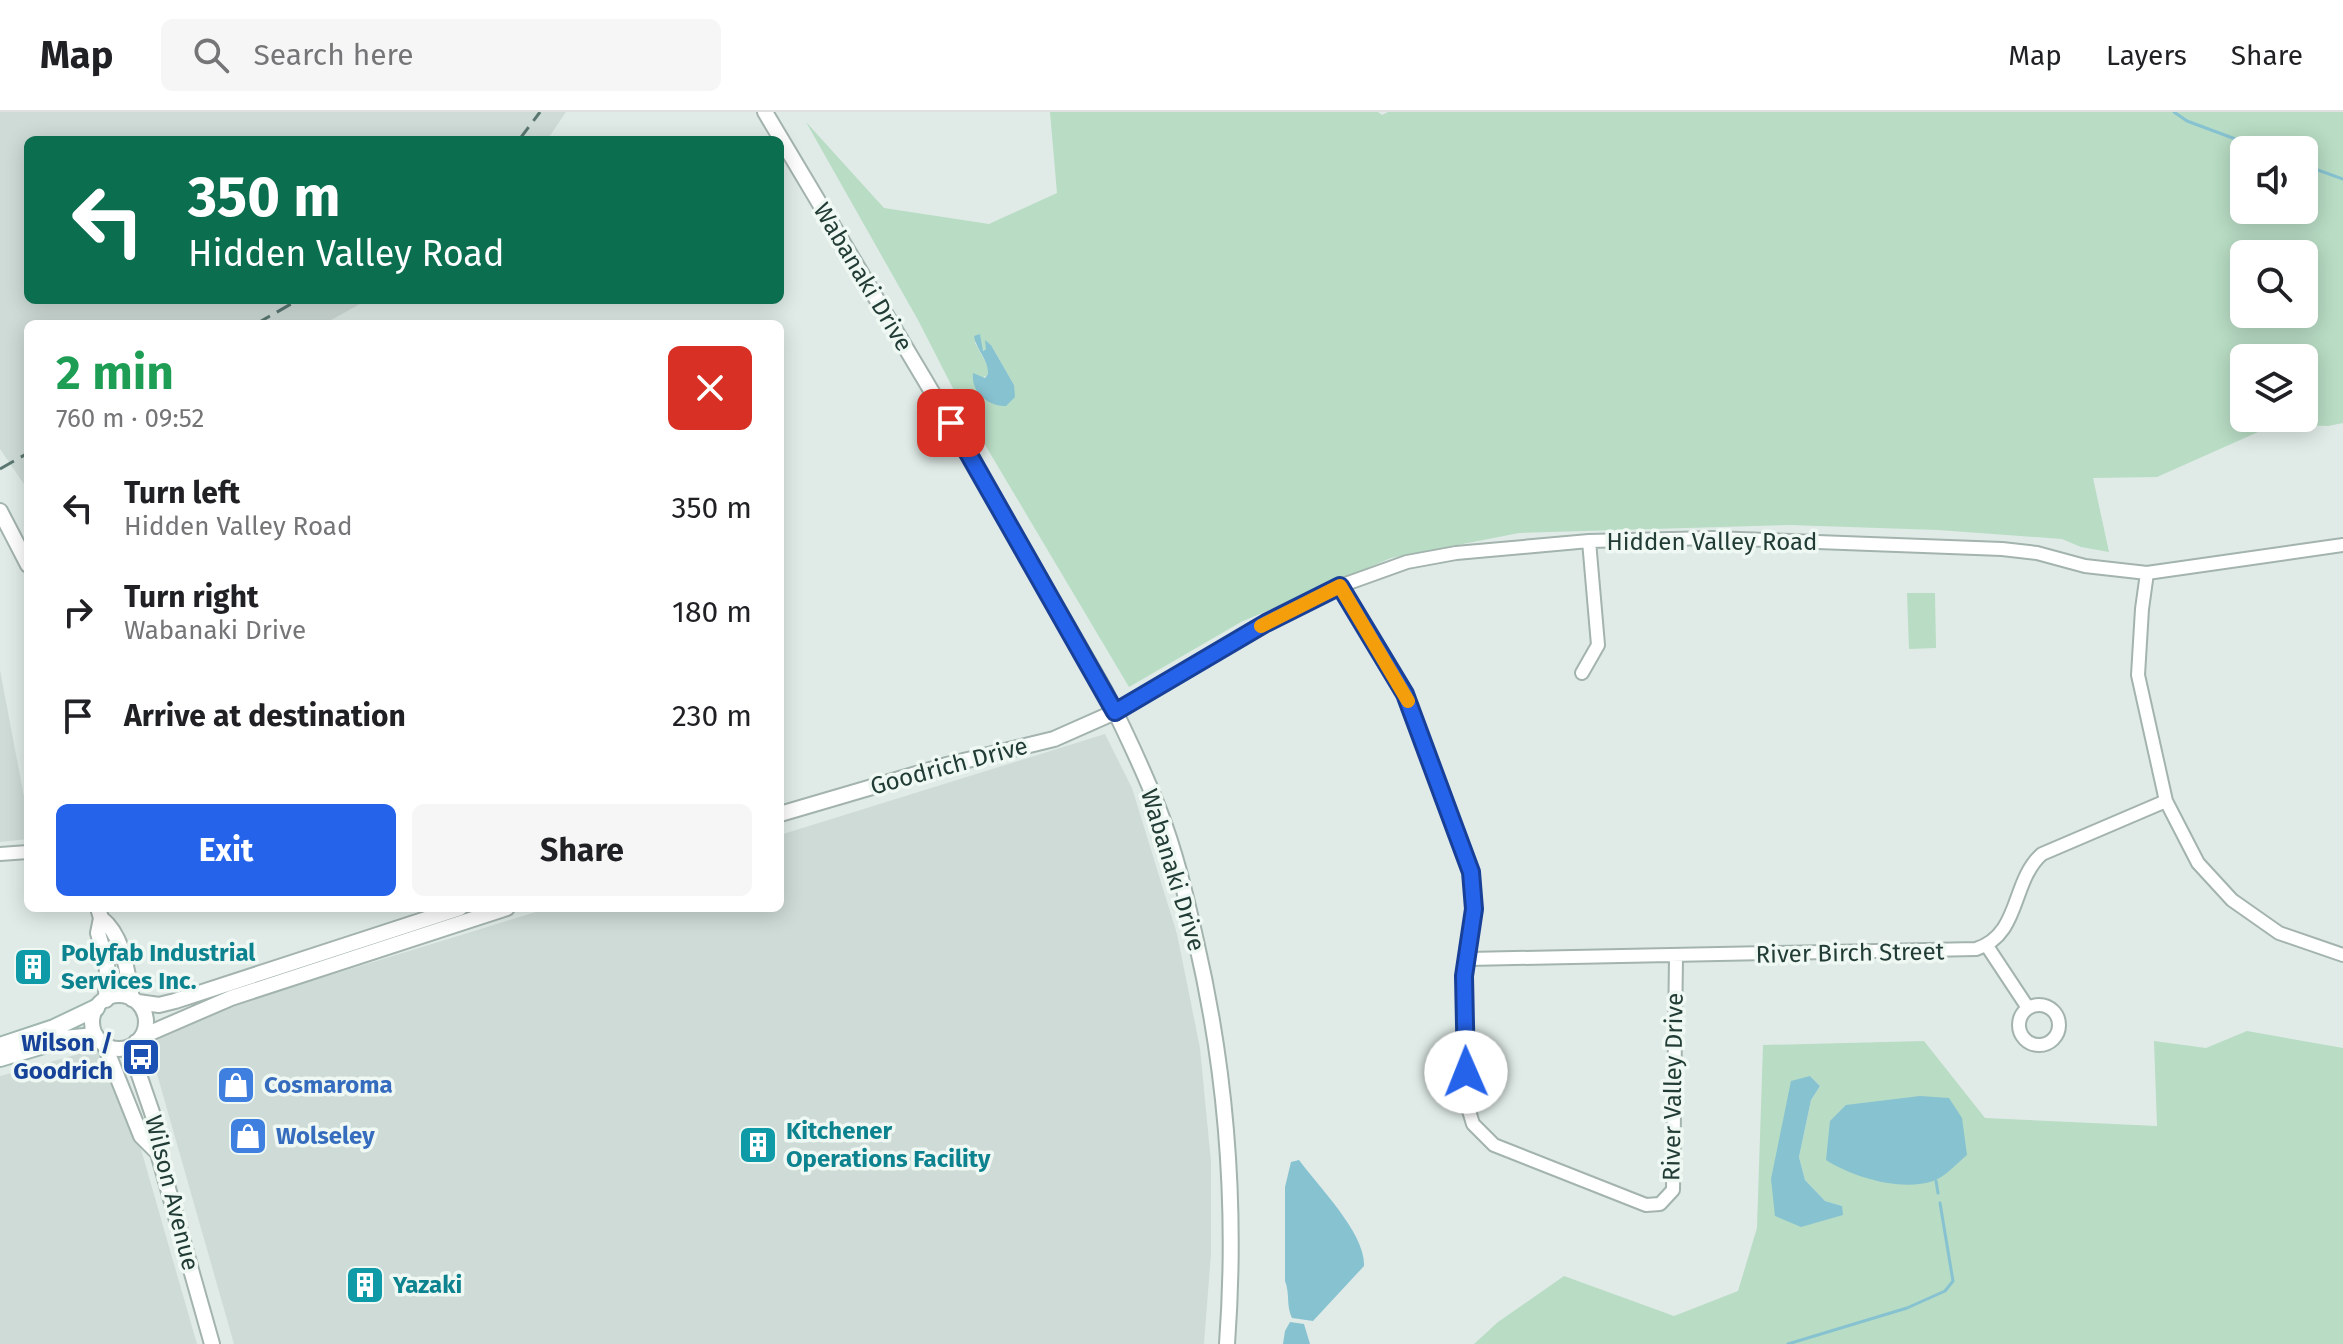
<!DOCTYPE html>
<html lang="en">
<head>
<meta charset="utf-8">
<style>
	:root { --surface:#fff; --page:#f6f6f6; --text:#202124; --muted:#757577; --line:#e0e0e0; --accent:#2563eb }
	body { margin:0; font-family:"Fira Sans",sans-serif; background:var(--page); color:var(--text); height:100vh; display:flex; flex-direction:column; font-size:30px; white-space:nowrap }
	* { box-sizing:border-box; margin:0 }
	p { font-size:26px; color:var(--muted) }
	.icon { flex:none; width:44px; height:44px; fill:none; stroke:currentColor; stroke-width:2; stroke-linecap:round; stroke-linejoin:round }
	.map { position:relative; flex:1; overflow:hidden }
	.drawer { position:absolute; left:24px; top:208px; width:760px; height:592px; display:flex; flex-direction:column; background:var(--surface); border-radius:12px; box-shadow:0 4px 20px #0003 }
	.drawer>* { flex:none }
	.top-card { position:absolute; left:24px; top:24px; width:760px; height:168px; border-radius:12px; box-shadow:0 4px 20px #0003; background:#0b6e4f; color:#fff; overflow:hidden }
	.fabs { position:absolute; left:2230px; top:24px; display:grid; gap:16px }
	.fabs a { display:grid; place-items:center; width:88px; height:88px; border-radius:12px; background:var(--surface); box-shadow:0 4px 20px #0003; font-size:40px }
	.pin { position:absolute; display:grid; place-items:center; width:68px; height:68px; color:#fff; margin:-34px; border-radius:16px; box-shadow:0 4px 12px #0006 }
	.me { position:absolute; width:88px; margin:-44px; rotate:359deg; stroke-linejoin:round; filter:drop-shadow(0 0 6px #0008) }
	.turn { display:flex; align-items:center; gap:28px; height:168px; padding:0 32px; font-size:36px }
	.turn .icon { width:104px; height:104px; stroke-width:2.5 }
	.turn b { display:block; font-size:56px; line-height:68px }
	.round { display:grid; place-items:center; flex:none; width:84px; height:84px; border-radius:12px; background:var(--page) }
	.summary { display:flex; align-items:center; justify-content:space-between; height:136px; padding:0 32px }
	h1 { font-size:48px; font-weight:700; line-height:60px; color:#1e9e55 }
	.button { display:flex; gap:16px; margin-top:auto; padding:16px 32px }
	.button a { flex:1; height:92px; border-radius:12px; background:var(--accent); color:#fff; font-size:32px; font-weight:700; line-height:92px; text-align:center }
	.button a+a { background:var(--page); color:var(--text) }
	ul { padding:0; list-style:none }
	li { display:flex; align-items:center; gap:24px; height:104px; padding:0 32px }
	li div { flex:1 }
	li b { display:block; font-size:30px }
	li em { font-style:normal }
	header { display:flex; align-items:center; gap:48px; box-sizing:border-box; height:112px; padding:0 40px; background:var(--surface); border-bottom:2px solid var(--line) }
	header strong { font-size:38px }
	nav { display:flex; gap:44px; margin-inline-start:auto; font-size:28px }
	.search { width:560px; height:72px; background:var(--page); display:flex; align-items:center; gap:20px; box-sizing:border-box; padding:0 28px; border-radius:12px; color:var(--muted); font-size:30px }
	.map>svg:first-child { display:block }
	.built { fill:#cedbd6 }
	.green { fill:#b8dcc4; fill-rule:evenodd }
	.water { fill:#87c2d1 }
	.lines { fill:none; stroke-linecap:round; stroke-linejoin:round }
	.stream { stroke:#87c2d1; stroke-width:3 }
	.minor-casing { stroke:#a3b3ae; stroke-width:16 }
	.tertiary-casing { stroke:#a3b3ae; stroke-width:18 }
	.secondary-casing { stroke:#9fb7af; stroke-width:20 }
	.minor { stroke:#fff; stroke-width:12 }
	.tertiary { stroke:#fff; stroke-width:14 }
	.secondary { stroke:#fff; stroke-width:16 }
	.rail { stroke:#5b7771; stroke-width:3; stroke-dasharray:16 8; stroke-linecap:butt }
	.route-casing { stroke:#184099; stroke-width:20 }
	.route { stroke:#2563eb; stroke-width:14 }
	.slow { stroke:#f59e0b; stroke-width:14 }
	.labels { text-anchor:middle; stroke-width:7; stroke-linejoin:round; paint-order:stroke }
	.street-label { font-size:24px; fill:#213b35; stroke:#f0f8f4 }
	.culture-label { font-size:24px; font-weight:bold; fill:#0d838f; stroke:#f0f8f4; text-anchor:start }
	.transit-label { font-size:24px; font-weight:bold; fill:#164399; stroke:#f0f8f4; text-anchor:end }
	.shop-label { font-size:24px; font-weight:bold; fill:#366cbe; stroke:#f0f8f4; text-anchor:start }
</style>
</head>
<body>
<header>
<strong>Map</strong>
<div class="search"><svg class="icon" aria-label="search" viewBox="0 0 24 24"><circle cx="10" cy="10" r="6"/><path d="M15 15l6 6"/></svg>Search here</div>
<nav><a>Map</a><a>Layers</a><a>Share</a></nav>
</header>
<div class="map">
<svg width="2343" height="1232" viewBox="0 0 2343 1232">
	<rect width="100%" height="100%" fill="#e0ebe7"/>
	<path class="built" d="M0,0H566L547,28H28V188H367L324,212H28V378L0,337Z
		M0,558L28,706V727L0,730Z
		M1105,622L1132,676L1177,822L1200,936L1211,1050V1141L1204,1232H234L145,920L549,796H780V723Z
		M111,933L197,1232H0V964Z"/>
	<path class="green" d="M1050,0H1378L1382,3L1388,0H2343V311L2328,314L2276,312L2157,365L2093,366L2109,440L2081,435L2062,427L1938,418L1790,413L1519,421L1391,446L1241,510L1129,575L962,294L918,208L806,10L884,96L989,112L1057,81ZM2244,38H2304V98H2244ZM2244,142H2304V202H2244ZM980,222L982,239L986,237V229L991,233L1014,273L973,270L988,263L989,256L975,231ZM2244,246H2304V306H2244Z
		M1907,481H1935L1936,536L1909,537Z
		M2247,919L2343,936V1232H1474L1498,1210L1564,1164L1674,1204L1738,1179L1757,1116L1763,933L1924,929L1985,1006L2157,1014L2154,929L2206,936ZM1810,964L1820,974L1811,988L1799,1045L1805,1068L1825,1089L1842,1094L1775,1104Z"/>
	<path class="water" d="M980,222L983,239L986,237L985,228L991,233L1014,273L1015,285L1006,294C988,294 971,281 973,261L985,266L988,262C989,248 976,238 974,224Z
		M1810,964L1820,974L1811,988L1799,1045L1805,1068L1825,1089L1842,1094L1843,1103L1801,1115L1775,1104L1771,1067L1791,969Z
		M1920,984L1949,986L1962,1006L1967,1043C1957,1051 1945,1065 1933,1069C1902,1080 1852,1065 1826,1048L1830,1009L1846,993Z
		M1299,1048C1318,1074 1366,1122 1364,1154L1313,1209L1292,1206C1286,1194 1290,1181 1285,1169V1075L1291,1050Z
		M1290,1210L1304,1212L1310,1232H1283L1285,1219Z"/>
	<g class="lines">
		<path class="stream" d="M2174,0L2187,9L2265,38
			M2304,53L2343,67
			M1936,1069L1938,1081
			M1788,1232L1907,1196L1945,1179L1953,1169L1940,1091"/>
		<g class="minor-casing">
			<path id="minor" d="M2147,461L2142,497L2138,563L2166,689L2198,751L2232,788L2279,821L2343,843
				M1340,474L1405,582L1471,760L1474,797L1464,864L1467,992L1473,1012L1494,1033L1646,1093L1660,1092L1673,1078L1676,845
				M1582,561L1598,533L1589,429
				M1115,600L1300,493L1340,474L1407,450L1456,441L1589,429L1713,426L2002,437L2037,441L2085,454L2147,461L2343,433
				M0,742L28,740
				M1987,834L2028,896
				M1468,847L1976,837C2021,823 2011,769 2042,742L2166,689
				M2019 913a20 20 0 1 1 40 0a20 20 0 1 1-40 0Z"/>
		</g>
		<g class="tertiary-casing">
			<path id="tertiary" d="M765,0L966,337L1105,579C1124,617 1142,655 1158,695C1175,738 1186,784 1196,829C1227,962 1237,1096 1227,1232
				M0,399L28,453
				M780,702L947,653L1054,627L1115,600
				M98,796L101,806L98,821L107,852L106,888
				M101,806C124,824 127,859 132,887
				M92 910a27 27 0 1 1 54 0a27 27 0 1 1-54 0Z
				M138,890L159,893L175,889L460,796
				M143,924L231,886L507,796
				M136,930L135,951L158,1018V1041L212,1232
				M105,934L141,1024L158,1041"/>
		</g>
		<g class="secondary-casing">
			<path id="secondary" d="M0,934L54,916L96,896
				M0,946L64,927L95,924"/>
		</g>
		<use href="#minor" class="minor"/>
		<use href="#tertiary" class="tertiary"/>
		<use href="#secondary" class="secondary"/>
		<path class="rail" d="M519,28L540,0
			M256,212L298,188
			M0,357L28,341"/>
	</g>
	<g class="lines">
		<g class="route-casing">
			<path id="route" d="M951,311L1115,600L1266,511L1340,474L1405,582L1471,760L1474,797L1464,864L1466,960"/>
		</g>
		<use href="#route" class="route"/>
		<path class="slow" d="M1261,514L1340,474L1408,589"/>
	</g>
	<defs>
		<g id="building-square" transform="scale(2)"><rect x="-9" y="-9" width="18" height="18" rx="4" fill="#0f9aa8" stroke="#f0f8f4"/><path d="M-4-6H4V6H1V3H-1V6H-4ZM-2.5-4.3h1.7v1.8h-1.7ZM.8-4.3h1.7v1.8H.8ZM-2.5-1h1.7V.8h-1.7ZM.8-1h1.7V.8H.8Z" fill="#fff"/></g>
		<g id="bus-square" transform="scale(2)"><rect x="-9" y="-9" width="18" height="18" rx="4" fill="#1a4fb4" stroke="#f0f8f4"/><path d="M-5-6H5V4H4V6H2V4H-2V6H-4V4H-5ZM-3.5-4V0h7V-4ZM-3.5 1.2v1.5H-2V1.2ZM2 1.2v1.5H3.5V1.2Z" fill="#fff"/></g>
		<g id="shop-square" transform="scale(2)"><rect x="-9" y="-9" width="18" height="18" rx="4" fill="#3f7fe0" stroke="#f0f8f4"/><path d="M-5-2.5h2.3a2.7 3.5 0 0 1 5.4 0H5L5.5 6h-11ZM-1.5-2.5h3a1.5 2.3 0 0 0-3 0Z" fill="#fff"/></g>
	</defs>
	<g fill-rule="evenodd">
		<use href="#building-square" x="33" y="855"/>
		<use href="#bus-square" x="141" y="945"/>
		<use href="#shop-square" x="236" y="973"/>
		<use href="#shop-square" x="248" y="1024"/>
		<use href="#building-square" x="758" y="1033"/>
		<use href="#building-square" x="365" y="1173"/>
	</g>
	<g class="labels">
		<g class="street-label">
			<text transform="translate(863 165) rotate(59)" y="8">Wabanaki Drive</text>
			<text x="1712" y="438">Hidden Valley Road</text>
			<text transform="translate(949 654) rotate(-15)" y="8">Goodrich Drive</text>
			<text transform="translate(1173 758) rotate(73)" y="8">Wabanaki Drive</text>
			<text transform="translate(1850 841) rotate(-1)" y="8">River Birch Street</text>
			<text transform="translate(1673 975) rotate(-89)" y="8">River Valley Drive</text>
			<text transform="translate(172 1081) rotate(76)" y="8">Wilson Avenue</text>
		</g>
		<g class="culture-label">
			<text x="61" y="849">Polyfab Industrial<tspan x="61" dy="28">Services Inc.</tspan></text>
			<text x="786" y="1027">Kitchener<tspan x="786" dy="28">Operations Facility</tspan></text>
			<text x="393" y="1181">Yazaki</text>
		</g>
		<g class="transit-label">
			<text x="113" y="939">Wilson /<tspan x="113" dy="28">Goodrich</tspan></text>
		</g>
		<g class="shop-label">
			<text x="264" y="981">Cosmaroma</text>
			<text x="276" y="1032">Wolseley</text>
		</g>
	</g>
</svg>
<div class="fabs">
<a><svg class="icon" aria-label="sound" viewBox="0 0 24 24"><path d="M4 9h4l5-4v14l-5-4H4zM17 9q2 3 0 6"/></svg></a>
<a><svg class="icon" aria-label="search" viewBox="0 0 24 24"><circle cx="10" cy="10" r="6"/><path d="M15 15l6 6"/></svg></a>
<a><svg class="icon" aria-label="layers" viewBox="0 0 24 24"><path d="M12 4l9 5-9 5-9-5zM3 14l9 5 9-5"/></svg></a>
</div>
<div class="pin" style="left:951px;top:311px;background:#d93025"><svg class="icon" aria-label="arrive" viewBox="0 0 24 24"><path d="M6 21V4h12l-3 4 3 4H6"/></svg></div>
<svg class="me" style="left:1466px;top:960px" viewBox="-20 -20 40 40"><circle r="19" fill="#fff"/><path d="M0-13L10 11 0 6-10 11z" fill="#2563eb"/></svg>
<div class="top-card">
<div class="turn"><svg class="icon" aria-label="left" viewBox="0 0 24 24"><path d="M17 20v-9H6M10 6l-5 5 5 5"/></svg><div><b>350 m</b>Hidden Valley Road</div></div>
</div>
<section class="drawer">
<div class="summary"><div><h1>2 min</h1><p>760 m · 09:52</p></div><a class="round" style="background:#d93025;color:#fff"><svg class="icon" aria-label="close" viewBox="0 0 24 24"><path d="M6 6l12 12M18 6L6 18"/></svg></a></div>
<ul>
<li><svg class="icon" aria-label="left" viewBox="0 0 24 24"><path d="M17 20v-9H6M10 6l-5 5 5 5"/></svg><div><b>Turn left</b><p>Hidden Valley Road</p></div><em>350 m</em></li>
<li><svg class="icon" aria-label="right" viewBox="0 0 24 24"><path d="M7 20v-9h11M14 6l5 5-5 5"/></svg><div><b>Turn right</b><p>Wabanaki Drive</p></div><em>180 m</em></li>
<li><svg class="icon" aria-label="arrive" viewBox="0 0 24 24"><path d="M6 21V4h12l-3 4 3 4H6"/></svg><div><b>Arrive at destination</b></div><em>230 m</em></li>
</ul>
<div class="button"><a>Exit</a><a>Share</a></div>
</section>
</div>
</body>
</html>
